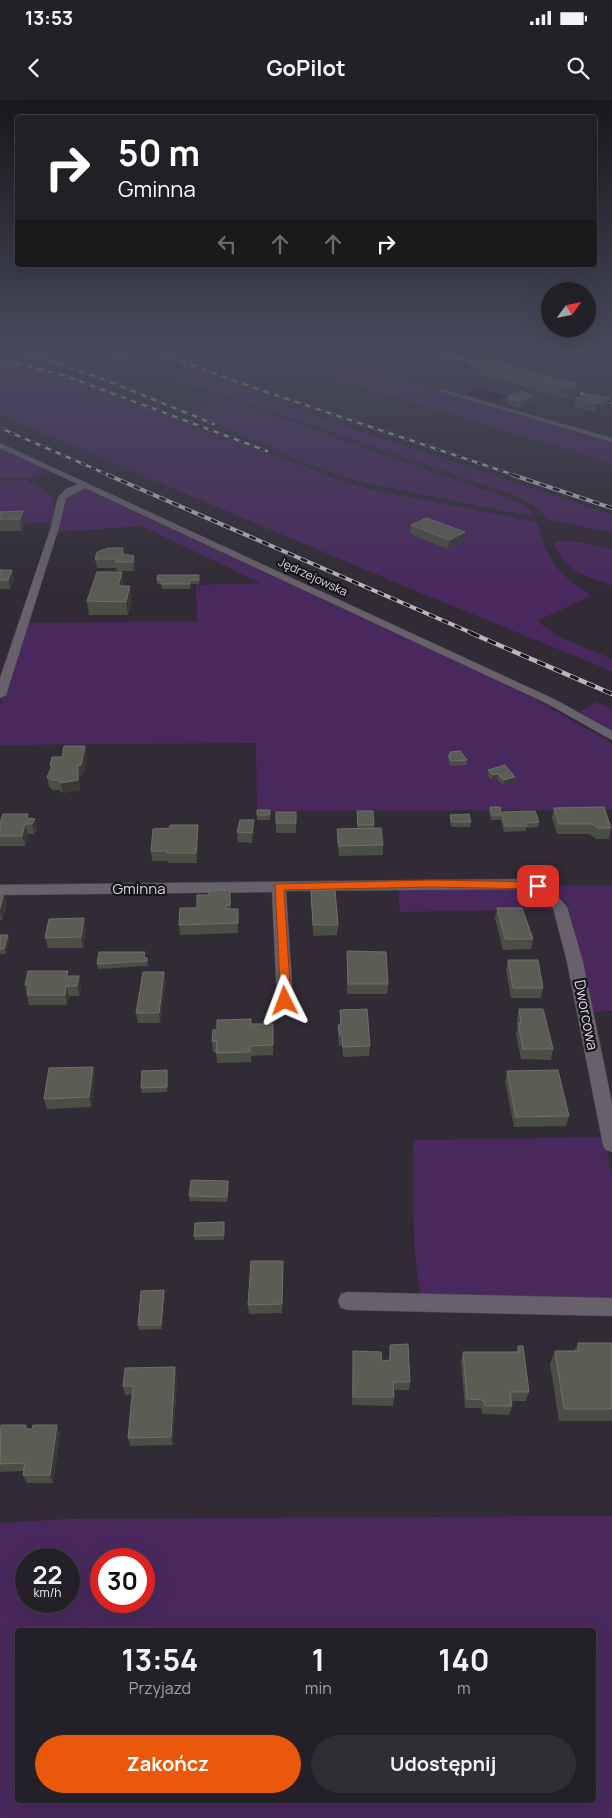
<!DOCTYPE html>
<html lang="pl">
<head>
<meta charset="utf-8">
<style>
	:root { --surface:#242027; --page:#302d33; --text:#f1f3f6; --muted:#a3a3a7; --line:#413e44; --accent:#ea580c }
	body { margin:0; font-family:Manrope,sans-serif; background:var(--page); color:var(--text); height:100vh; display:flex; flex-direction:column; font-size:19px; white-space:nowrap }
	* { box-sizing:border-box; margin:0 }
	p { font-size:16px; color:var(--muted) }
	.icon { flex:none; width:28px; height:28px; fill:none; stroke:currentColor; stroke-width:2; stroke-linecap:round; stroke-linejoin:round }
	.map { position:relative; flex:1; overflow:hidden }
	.sheet { position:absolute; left:15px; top:1528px; width:581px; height:175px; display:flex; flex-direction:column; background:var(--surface); border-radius:5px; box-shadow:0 5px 20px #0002,0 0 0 1px var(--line) }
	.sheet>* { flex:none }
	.banner { position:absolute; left:15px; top:15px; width:582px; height:152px; border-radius:5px; box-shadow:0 5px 20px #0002,0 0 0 1px var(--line); background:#202124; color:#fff; overflow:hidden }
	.needle { width:32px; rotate:57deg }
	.fabs { position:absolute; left:541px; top:182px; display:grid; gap:10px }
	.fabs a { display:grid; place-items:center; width:55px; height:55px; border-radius:50%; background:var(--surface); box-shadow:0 5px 20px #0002,0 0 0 1px var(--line); font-size:25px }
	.speed { position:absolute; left:15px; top:1448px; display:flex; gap:10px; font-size:25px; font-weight:700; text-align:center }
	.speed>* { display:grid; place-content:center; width:65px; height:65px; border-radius:50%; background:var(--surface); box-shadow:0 5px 20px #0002,0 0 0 1px var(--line); line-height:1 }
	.speed small { font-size:12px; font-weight:400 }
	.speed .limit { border:8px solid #d22; background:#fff; color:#111 }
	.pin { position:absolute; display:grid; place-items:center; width:42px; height:42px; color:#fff; margin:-21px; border-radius:10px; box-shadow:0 2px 8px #0006 }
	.me { position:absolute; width:55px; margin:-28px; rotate:357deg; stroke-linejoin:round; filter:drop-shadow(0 0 4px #0008) }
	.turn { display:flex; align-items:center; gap:18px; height:105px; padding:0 20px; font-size:22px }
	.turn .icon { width:65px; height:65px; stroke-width:2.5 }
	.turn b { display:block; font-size:35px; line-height:42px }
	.lanes { display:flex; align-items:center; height:48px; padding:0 20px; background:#0003; justify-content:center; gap:25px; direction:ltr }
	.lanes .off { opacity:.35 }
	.eta { display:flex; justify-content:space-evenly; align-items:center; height:85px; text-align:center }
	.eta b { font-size:30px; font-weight:700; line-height:35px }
	.cta { display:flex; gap:10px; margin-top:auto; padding:10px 20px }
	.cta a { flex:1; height:58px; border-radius:30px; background:var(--accent); color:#fff; font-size:20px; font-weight:700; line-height:58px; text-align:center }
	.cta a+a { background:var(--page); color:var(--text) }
	.status { display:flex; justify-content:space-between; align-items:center; height:35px; padding:0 25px; background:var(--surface); direction:ltr }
	.status svg { height:14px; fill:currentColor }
	header { display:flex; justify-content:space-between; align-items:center; height:65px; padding:0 20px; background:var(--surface); font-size:22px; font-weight:700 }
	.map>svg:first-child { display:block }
	.green { fill:#49295d; fill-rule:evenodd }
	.water { fill:#28003d }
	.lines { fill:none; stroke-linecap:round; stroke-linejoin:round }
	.minor-casing { stroke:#4b474e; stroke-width:1 }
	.minor { fill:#66616b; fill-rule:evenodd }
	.rail-far2-casing { stroke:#bbb7bd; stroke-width:2.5 }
	.rail-far1-casing { stroke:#bbb7bd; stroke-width:4 }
	.rail-casing { stroke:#bbb7bd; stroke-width:4.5 }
	.rail-far2 { stroke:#171519; stroke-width:2; stroke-dasharray:5.5; stroke-linecap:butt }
	.rail-far1 { stroke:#171519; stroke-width:2.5; stroke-dasharray:7; stroke-linecap:butt }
	.rail { stroke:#171519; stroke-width:3; stroke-dasharray:9; stroke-linecap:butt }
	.wall { fill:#4b4e44 }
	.shaded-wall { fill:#3a3936 }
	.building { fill:#5b5c54; stroke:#6f706a }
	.route { fill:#ea580c; stroke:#983908 }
	.labels { text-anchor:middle; stroke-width:4.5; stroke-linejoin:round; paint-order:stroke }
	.far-street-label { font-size:12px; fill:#dcd9de; stroke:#171519 }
	.street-label { font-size:15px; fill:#dcd9de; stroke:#171519 }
</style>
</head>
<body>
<div class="status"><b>13:53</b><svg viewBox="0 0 49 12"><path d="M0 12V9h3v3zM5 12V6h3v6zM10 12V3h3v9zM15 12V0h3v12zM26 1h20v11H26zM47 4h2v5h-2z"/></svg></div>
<header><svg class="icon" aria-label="back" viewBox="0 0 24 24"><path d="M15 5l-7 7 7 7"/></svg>GoPilot<svg class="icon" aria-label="search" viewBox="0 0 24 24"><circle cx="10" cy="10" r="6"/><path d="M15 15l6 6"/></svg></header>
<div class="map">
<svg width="612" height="1718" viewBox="0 0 612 1718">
	<rect width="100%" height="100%" fill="#302b34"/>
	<path class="green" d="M0,261L65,278L345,382L374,390L537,422C548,460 555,473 590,494L589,497L537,521L556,535L612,559V571L418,492L0,315Z
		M339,264L351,265L612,341V364L294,266Z
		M196,269L283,305L612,415V432L548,420L537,407L513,395L235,298L174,281L178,276Z
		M221,300L231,301L504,397C515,401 530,405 534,417L356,381L305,363L194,313Z
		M0,348L49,371L33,377L0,378Z
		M25,380C50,393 57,393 53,423H0V381Z
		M83,388L492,578L542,603L612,643V710L257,711L256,643L0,645V605L28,523L197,521L196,485L260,483L142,426L57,432L66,398Z
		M554,441L578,442L612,449V485C586,477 561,470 554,441Z
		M596,602L612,609V631L579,612Z
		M612,785V911L590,912L571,819L564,800L548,786Z
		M398,787H523L540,793L556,809L400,812Z
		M604,1037L612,1075V1198L602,1200L492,1195L420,1197L414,1144L413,1040Z
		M612,1416V1718H0V1423L67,1419ZM26,1459H69V1501H26ZM101,1459H144V1501H101ZM18,1530H594V1700H18Z"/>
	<path class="water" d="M479,288L509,296L494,302L464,293Z"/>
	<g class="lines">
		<g class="minor-casing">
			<path id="minor" d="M440,289L612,338V342L440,291Z
				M0,343L556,600L612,631V640L548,604L85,388L66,398L59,427L6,595L0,598V578L51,427L58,397L66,389L78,384L0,348Z
				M530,779L551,788L567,807L583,862L612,1003V1052L606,1050L603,1045L567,862L553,808L541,794L528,789L286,791L293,901L291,905H279L277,901L272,792L0,795V785Z
				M348,1192L612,1198V1216L348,1210L341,1208L338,1201L341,1194Z"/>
		</g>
		<use href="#minor" class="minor"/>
		<g class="rail-far2-casing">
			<path id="rail-far2" d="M22,251L108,281L214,324
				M155,251L237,282L517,376
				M432,251L490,267
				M0,259L63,275L267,351
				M564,288L612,303
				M0,328L111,376"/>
		</g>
		<g class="rail-far1-casing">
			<path id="rail-far1" d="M108,375L474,534
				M513,375L612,408"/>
		</g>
		<g class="rail-casing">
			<path id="rail" d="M471,533L612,594"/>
		</g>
		<use href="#rail-far2" class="rail-far2"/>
		<use href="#rail-far1" class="rail-far1"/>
		<use href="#rail" class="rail"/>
	</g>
	<path class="wall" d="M98,251H135V254H134V257L124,260Z
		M485,251H505L497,254Z
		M476,263L578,284L576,295L567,299L475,273Z
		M534,295L533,302L520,308L506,304L507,297Z
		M576,298L608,305L594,312L574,306Z
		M23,411L25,424L22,431H0V412Z
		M411,425L465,432L464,441L448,449L410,434Z
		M123,448L124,454L134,456L135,465L134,471H117L116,468H97L95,459Z
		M0,470H12L14,479L10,489H0Z
		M122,472L123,486L132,500L128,515H89L87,501Z
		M199,475L200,480L199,484H191L190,489H162L161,484H157V480Z
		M450,652L467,660L466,665L450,666L448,660Z
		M87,656L83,675L79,676L80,690L63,693L59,690H53L49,687L47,677L51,669L50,665L62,657Z
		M488,670L515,677L514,682L503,685L497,679L492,680L488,675Z
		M490,707L501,712L539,722L538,727L526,728V731L504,732L501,720H491L489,712Z
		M554,708L611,728L609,739H596L589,734H557L552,718Z
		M257,710H270V720H257Z
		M357,711L374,725V728L383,745V755L339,756L337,739V729L357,728Z
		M276,712H296V733H276Z
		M450,715L471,722L470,727H451L450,720Z
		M29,718L37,729L34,734H28L25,746H0V723Z
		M198,725V735L197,763H168V761H152L151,751L170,728Z
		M254,731L252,743L238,742L237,732Z
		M311,791L338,825L337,835L313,836Z
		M0,793L7,803L2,820H0Z
		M231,800V809H238V833L180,835L179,825L197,808Z
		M497,808L533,839L531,849L503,850L495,818Z
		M86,828L83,848H48L45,838Z
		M0,835L9,841L6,854H0Z
		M347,851L388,884L387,894H347Z
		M146,857L147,858L148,866L98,869L97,864Z
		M508,860L543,888L541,898H511L506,870Z
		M69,876H79L81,887L79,896H69L67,905H29L25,885Z
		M166,882L160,923H138L136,913Z
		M519,909L553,949L551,960L521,959L516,934L518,926L517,920Z
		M340,910L370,946L369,956L343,957L342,946H339L338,935V925H340Z
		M251,924H273V955L251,956V962L217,963L216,952H213L212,941L217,930Z
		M93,967L95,977L91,1007L47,1009L44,999Z
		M507,971L569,1016L566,1026L514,1027L505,981Z
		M168,976L167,992L142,993L141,988Z
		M228,1081L229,1086L227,1102L190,1101L189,1096Z
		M224,1122V1140H195L194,1136Z
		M283,1161L282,1213L249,1214L248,1205Z
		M165,1195L162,1229L139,1230L138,1225Z
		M578,1243H612V1321H559L550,1264L555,1251H574Z
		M390,1245L410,1282L409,1290H394V1297L393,1306L352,1305L353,1251L382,1261L389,1260Z
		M518,1246L529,1292L526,1301H511L512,1306L509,1315L482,1314L481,1308H465L461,1261L463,1252H516Z
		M177,1276L173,1345L130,1346L128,1338L132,1294L125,1295L123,1286Z
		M26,1325L28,1329L60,1333L53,1383H27L23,1375L24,1371L0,1372V1328Z"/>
	<path class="shaded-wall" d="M123,251H135L134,257L124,260Z
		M498,251H505L497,254Z
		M578,284L576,295L567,299L569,288Z
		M534,295L533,302L520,308L521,301Z
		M610,298L608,305L594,312L596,304Z
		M23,411L25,424L22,431L20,419Z
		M465,432L464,441L448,449L449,440Z
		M134,456L135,465L134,471L133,462Z
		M12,470L14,479L10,489L8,480Z
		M122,472L123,485L119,500L118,486Z
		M130,486L132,500L128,515L126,502Z
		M85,646L87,656L83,675L79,676L80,690L63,693L61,683Z
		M498,674L497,679L492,680L493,675Z
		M515,677L514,682L503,685L504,680Z
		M35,719L37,729L34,734L32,724Z
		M254,720V731L252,743V733Z
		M25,724L28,734L25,746L22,736Z
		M198,725V735L197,763L196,753Z
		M4,793L7,803L2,820L0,812V808Z
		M84,818L86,828L83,848L81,837Z
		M8,835L9,841L6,854L4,849Z
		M164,872L166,882L160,923L159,913Z
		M79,876L81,887L79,896L77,886Z
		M66,886L69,896L67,905L65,895Z
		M93,967L95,977L91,1007L89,997Z
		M167,970L168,976L167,992Z
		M228,1081L229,1086L227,1102V1097Z
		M164,1190L165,1195L162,1229L161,1225Z
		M175,1267L177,1276L173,1345L171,1337Z
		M57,1325L60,1333L53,1383L50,1375Z"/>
	<path class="building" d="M486,259L578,284L569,288L476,263Z
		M520,291L534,295L521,301L507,297Z
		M586,294L610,298L596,304L576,298Z
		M23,411L20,419H0V412Z
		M427,418L465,432L449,440L411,425Z
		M108,448H123L122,454L134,456L133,462H116V459H95L97,452Z
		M0,470H12L8,480H0Z
		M97,472H122L118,486H130L126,502L87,501Z
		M158,475H199L198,480H190L189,484H161L162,480H157Z
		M64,646H85L81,665L78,666V680L61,683L57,680H51L47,677L52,666L50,665L52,657H62Z
		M460,651L467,660L451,661L448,655H451L450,652Z
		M505,665L515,677L504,680L498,674L493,675L488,670Z
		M490,707H500L501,712L535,711L539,722L526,723L527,726H505L502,715H492Z
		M604,707L611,728H598L592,724H559L554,708Z
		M257,710H270V715H257Z
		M357,711H373L374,725H358Z
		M276,712H296V723H276Z
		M3,714H28L27,718L35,719L32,724H25L22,736H0V723Z
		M469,714L471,722H452L450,715Z
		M240,720H254L252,733L237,732Z
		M170,725H198L196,753H167V751H151L153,729L170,728Z
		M381,728L383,745L339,746L337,729Z
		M209,790H230V805H226V809H238V823L179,825L180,808H197V795H209Z
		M335,790L338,825H313L311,791Z
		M0,793H4L0,808Z
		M497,808H522L533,839H505Z
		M84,818L81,837L45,838L49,819Z
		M0,835H8L4,849H0Z
		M347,851L386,852L388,884H348Z
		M99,852H145L144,857L147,858V861L97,864Z
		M508,860H538L543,888H513Z
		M28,871H68L67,876H79L77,886H66L65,895H27L29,885H25Z
		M143,872H164L159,913H136Z
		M367,909L370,946L343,947L342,935H340L338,925H341L340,910Z
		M519,909H543L553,949H523L518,923H521Z
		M251,919V924H273V945L250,946V952L216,953L217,941H212L213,930H217V920Z
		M93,967L89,997L44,999L49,968Z
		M167,970V987L141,988L142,971Z
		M558,970L569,1016L516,1017L507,971Z
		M191,1080L228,1081L227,1097L189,1096Z
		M224,1122V1135L194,1136L195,1123Z
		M251,1161H283L282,1204L248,1205Z
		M164,1190L161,1225H138L141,1191Z
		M578,1243H612V1309H564L555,1251H579Z
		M408,1244L410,1282H393L394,1297H353V1251L381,1252L382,1261L390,1260V1245Z
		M518,1246H523L529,1292H510L512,1306H485L483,1300L467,1299L463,1252H519Z
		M175,1267L171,1337L128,1338L133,1286H123L125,1268Z
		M1,1325H26L25,1329H32L33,1325H57L50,1375H23L25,1363L0,1364Z"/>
	<linearGradient id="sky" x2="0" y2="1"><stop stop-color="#1a181d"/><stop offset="0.51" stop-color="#484a5c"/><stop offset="1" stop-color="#484a5c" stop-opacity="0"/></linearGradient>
	<rect width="612" height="491" fill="url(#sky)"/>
	<path class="route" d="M432,780L538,782L543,786L538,789L432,787L284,790L291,901L289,904H281L275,784Z"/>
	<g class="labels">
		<g class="far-street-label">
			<text transform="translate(313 477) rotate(25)" y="4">Jędrzejowska</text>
		</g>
		<g class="street-label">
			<text x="139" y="794">Gminna</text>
			<text transform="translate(586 915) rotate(79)" y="5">Dworcowa</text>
		</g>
	</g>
</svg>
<div class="fabs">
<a><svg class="needle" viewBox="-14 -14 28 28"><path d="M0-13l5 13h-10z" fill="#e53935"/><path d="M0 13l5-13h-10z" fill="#a3a3a7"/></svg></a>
</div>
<div class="speed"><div>22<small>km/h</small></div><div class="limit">30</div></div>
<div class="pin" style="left:538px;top:786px;background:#d93025"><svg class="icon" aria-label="arrive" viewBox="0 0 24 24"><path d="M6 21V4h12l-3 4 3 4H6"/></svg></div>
<svg class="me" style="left:285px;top:901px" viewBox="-20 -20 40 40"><path d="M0-17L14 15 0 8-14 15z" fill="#ea580c" stroke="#fff" stroke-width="4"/></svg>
<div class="banner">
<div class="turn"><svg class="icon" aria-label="right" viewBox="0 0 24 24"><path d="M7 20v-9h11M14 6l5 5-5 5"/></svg><div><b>50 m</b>Gminna</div></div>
<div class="lanes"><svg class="icon off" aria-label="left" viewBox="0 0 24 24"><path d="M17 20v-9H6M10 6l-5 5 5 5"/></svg><svg class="icon off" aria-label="ahead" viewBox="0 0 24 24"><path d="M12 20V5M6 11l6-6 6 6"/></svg><svg class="icon off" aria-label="ahead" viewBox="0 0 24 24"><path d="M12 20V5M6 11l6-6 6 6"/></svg><svg class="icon" aria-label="right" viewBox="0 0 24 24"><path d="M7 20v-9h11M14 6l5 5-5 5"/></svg></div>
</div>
<section class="sheet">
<div class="eta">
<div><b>13:54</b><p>Przyjazd</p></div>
<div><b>1</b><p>min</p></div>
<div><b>140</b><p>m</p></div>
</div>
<div class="cta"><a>Zakończ</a><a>Udostępnij</a></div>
</section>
</div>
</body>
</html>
